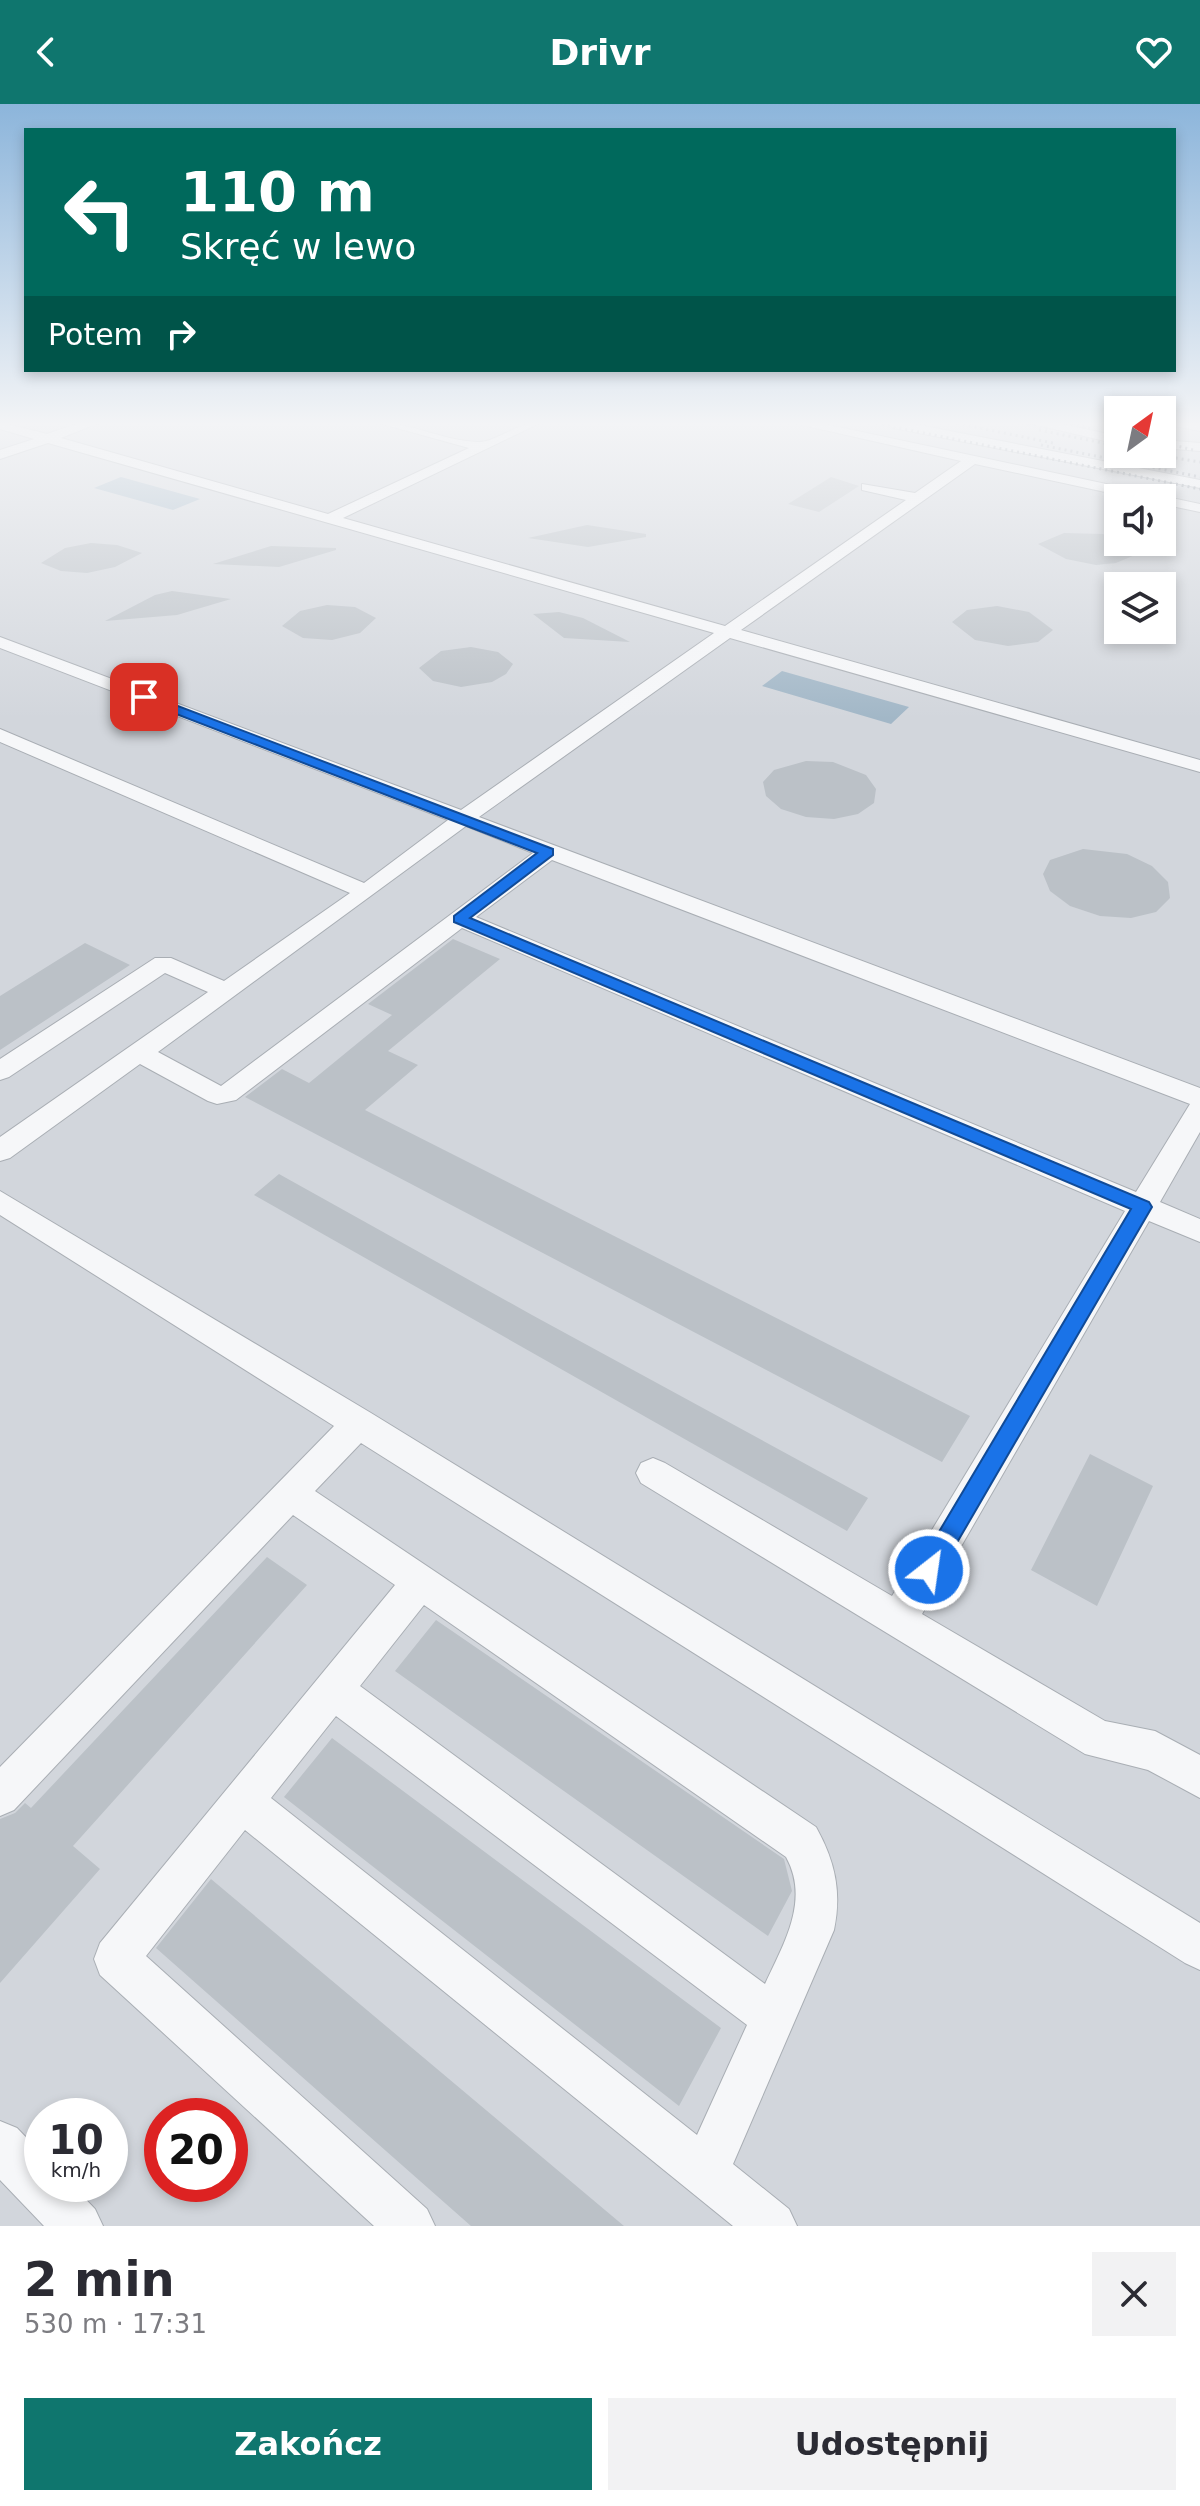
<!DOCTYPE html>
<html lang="pl">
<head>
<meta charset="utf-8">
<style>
	:root { --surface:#fff; --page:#f2f2f3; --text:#2b2b33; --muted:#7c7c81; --accent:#0f766e }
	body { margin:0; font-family:"DejaVu Sans",sans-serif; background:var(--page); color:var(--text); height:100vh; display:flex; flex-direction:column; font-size:30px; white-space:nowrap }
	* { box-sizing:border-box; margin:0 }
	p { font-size:26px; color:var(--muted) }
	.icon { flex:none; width:44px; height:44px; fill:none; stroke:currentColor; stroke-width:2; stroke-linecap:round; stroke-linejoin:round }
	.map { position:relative; height:2122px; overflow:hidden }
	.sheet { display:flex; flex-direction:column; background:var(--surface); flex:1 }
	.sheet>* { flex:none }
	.banner { position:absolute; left:24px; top:24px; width:1152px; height:244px; border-radius:0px; box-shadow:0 4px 12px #0003; background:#00695c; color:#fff; overflow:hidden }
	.needle { width:52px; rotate:33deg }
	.tools { position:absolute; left:1104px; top:292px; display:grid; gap:16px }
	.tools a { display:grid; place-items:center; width:72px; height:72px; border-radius:0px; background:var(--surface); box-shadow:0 4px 12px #0003; font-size:40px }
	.speed { position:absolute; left:24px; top:1994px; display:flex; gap:16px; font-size:40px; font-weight:700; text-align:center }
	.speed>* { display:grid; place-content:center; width:104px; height:104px; border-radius:50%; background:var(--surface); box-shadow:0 4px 12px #0003; line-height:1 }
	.speed small { font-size:20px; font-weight:400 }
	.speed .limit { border:12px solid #d22; background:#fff; color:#111 }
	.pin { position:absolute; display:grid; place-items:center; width:68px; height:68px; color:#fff; margin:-34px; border-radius:16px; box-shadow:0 4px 12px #0006 }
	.me { position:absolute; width:88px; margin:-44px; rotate:30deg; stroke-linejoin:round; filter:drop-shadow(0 0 6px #0008) }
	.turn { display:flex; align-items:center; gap:28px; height:168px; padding:0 24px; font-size:36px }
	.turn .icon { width:104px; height:104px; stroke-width:2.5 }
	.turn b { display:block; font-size:56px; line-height:68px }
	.then { display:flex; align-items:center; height:76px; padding:0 24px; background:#0003; gap:16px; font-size:30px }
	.round { display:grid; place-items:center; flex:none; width:84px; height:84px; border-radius:0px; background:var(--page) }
	.headline { display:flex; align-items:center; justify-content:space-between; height:136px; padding:0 24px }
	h1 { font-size:48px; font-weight:600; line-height:60px }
	.cta { display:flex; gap:16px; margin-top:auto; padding:16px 24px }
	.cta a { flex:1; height:92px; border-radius:0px; background:var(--accent); color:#fff; font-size:32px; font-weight:600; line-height:92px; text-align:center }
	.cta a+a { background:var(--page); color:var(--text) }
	header { display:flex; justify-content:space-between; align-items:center; height:104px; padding:0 24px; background:var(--accent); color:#fff; font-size:36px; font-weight:600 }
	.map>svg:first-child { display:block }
	.built { fill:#d2d6dc; fill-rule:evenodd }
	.water { fill:#a2b7c7 }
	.building { fill:#bbc1c7 }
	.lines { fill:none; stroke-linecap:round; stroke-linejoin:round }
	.minor-casing { stroke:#a9aeb4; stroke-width:2 }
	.minor { fill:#f6f7f9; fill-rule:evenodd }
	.rail { stroke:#7e8893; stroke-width:3; stroke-dasharray:2 4; stroke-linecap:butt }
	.route { fill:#1a73e8; stroke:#114b97; stroke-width:2 }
</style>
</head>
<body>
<header><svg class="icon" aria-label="back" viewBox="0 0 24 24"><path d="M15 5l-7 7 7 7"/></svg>Drivr<svg class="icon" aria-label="heart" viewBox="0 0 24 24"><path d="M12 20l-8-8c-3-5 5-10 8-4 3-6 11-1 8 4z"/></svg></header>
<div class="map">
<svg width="1200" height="2122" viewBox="0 0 1200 2122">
	<rect width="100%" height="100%" fill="#e4e7ea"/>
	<path class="built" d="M0,318H1118V350H1162V318H1200V2122H0ZM1118,394H1162V438H1118ZM1118,482H1162V526H1118ZM42,2012H110V2080H42ZM162,2012H230V2080H162Z"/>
	<path class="water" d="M121,373L200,395L173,406L94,384Z
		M782,567L909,603L891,620L762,582Z"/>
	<path class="building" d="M831,373L859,382L819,408L788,400Z
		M587,421L646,430V433L588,443L528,434Z
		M1064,429L1103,430L1142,448L1116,459L1096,461L1066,455L1038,440Z
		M91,439L117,441L142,449L115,463L87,469L61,467L41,459L65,444Z
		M271,442L336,444V446L279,463L213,460Z
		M172,487L231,495L177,511L105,517L155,491Z
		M327,501L355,503L376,514L360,529L332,536L303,534L282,522L300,507Z
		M997,502L1029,508L1053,526L1038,538L1008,542L975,536L952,518L967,506Z
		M559,508L583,514L630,538L564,534L533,510Z
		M471,543L498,548L513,560L506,570L492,578L461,583L433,577L419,564L441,547Z
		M806,657L833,658L866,671L876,685L874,699L858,710L834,715L806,713L781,705L766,692L763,678L774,666Z
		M1083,745L1127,750L1152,762L1168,778L1170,794L1156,808L1131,814L1100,812L1070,802L1050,787L1043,770L1050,756Z
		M453,835L500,855L388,947L418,961L365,1006L970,1312L942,1358L245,993L282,965L309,979L392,911L368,900Z
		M85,839L130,861L0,946V892Z
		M279,1070L532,1211L868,1394L847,1427L254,1091Z
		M1090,1350L1153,1382L1097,1502L1031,1466Z
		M267,1453L307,1481L73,1742L100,1765L0,1879V1715L15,1709L25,1699L31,1704Z
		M436,1516L784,1755L792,1787L768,1832L395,1567Z
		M332,1634L721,1924L679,2002L284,1693Z
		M211,1775L624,2122H471L156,1844Z"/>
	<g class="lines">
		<g class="minor-casing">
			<path id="minor" d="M0,318L47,330L82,318H101L61,334L328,410L469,344L375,318C411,318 443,337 478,338C495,339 517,318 542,318L343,414L725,522L906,396L862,386V380L915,389L961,357L789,318H815L1200,400V408L1162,400V394H1133L975,360L741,526L1200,656V668L730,534L479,713L1200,984V1028L1160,1098L1200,1115V1138L1149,1117L922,1510L1105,1617L1155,1627L1200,1651V1694L1148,1666L1085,1650L641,1379L636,1369L641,1359L653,1354L665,1359L892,1492L1125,1107L462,824L236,996L217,1000L208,997L140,960L10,1054L0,1057V1033L208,888L165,869L9,973L0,976V955L155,854H171L224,877L350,789L0,638V625L364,779L448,716L0,544V533L461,706L714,529L48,339L0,355V346L34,335L0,325ZM466,722L533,749L221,982L158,948ZM552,756L1190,1000L1136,1088L476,813Z
				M888,318H904L1200,376V384L893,324Z
				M1024,318H1051L1118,332V340Z
				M1169,318L1200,319V327L1170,321Z
				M1162,336L1200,339V347L1162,344Z
				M0,1087L371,1309L1200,1819V1866L1185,1859L361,1339L315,1387L816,1723C835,1757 842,1788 834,1826L733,2060L789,2105L797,2122H733L245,1726L146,1852L427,2105L435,2122H374L100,1871L94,1855L100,1839L395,1481L293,1411L14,1706L0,1712V1663L334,1322L0,1111ZM424,1501L786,1753C810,1796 784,1839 765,1880L360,1582ZM336,1612L747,1921L697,2031L271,1694Z
				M0,2017L17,2024L42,2050V2080H71L95,2105L103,2122H44L0,2076Z"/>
		</g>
		<use href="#minor" class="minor"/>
		<path class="rail" d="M870,318L1200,385
			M951,318L1053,339
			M1016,318L1051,325
			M1065,318L1093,325
			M1095,318L1118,325
			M1039,326L1118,342
			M1162,338L1193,346
			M1041,341L1200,373
			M1152,350L1200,358"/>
	</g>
	<linearGradient id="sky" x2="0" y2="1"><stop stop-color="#8cb5db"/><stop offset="0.52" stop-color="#f3f4f6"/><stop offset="1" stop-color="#f3f4f6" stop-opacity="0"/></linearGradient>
	<rect width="1200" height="615" fill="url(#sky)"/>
	<path class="route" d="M140,591H149L553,745V751L470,814L1149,1098L1152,1103L937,1473L929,1476L921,1473L917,1466L921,1458L1131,1105L454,818V812L537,749L140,596Z"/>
</svg>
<div class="tools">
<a><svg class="needle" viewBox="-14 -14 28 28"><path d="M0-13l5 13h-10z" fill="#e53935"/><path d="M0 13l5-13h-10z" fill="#7c7c81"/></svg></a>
<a><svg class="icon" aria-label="sound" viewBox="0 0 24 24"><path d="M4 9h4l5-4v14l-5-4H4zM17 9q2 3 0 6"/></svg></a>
<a><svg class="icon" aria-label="layers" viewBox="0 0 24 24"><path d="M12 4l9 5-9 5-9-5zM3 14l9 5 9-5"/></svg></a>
</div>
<div class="speed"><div>10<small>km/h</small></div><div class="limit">20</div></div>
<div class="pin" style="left:144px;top:593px;background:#d93025"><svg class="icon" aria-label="arrive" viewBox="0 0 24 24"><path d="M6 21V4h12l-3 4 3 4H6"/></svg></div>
<svg class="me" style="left:929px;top:1466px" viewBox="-20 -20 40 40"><circle r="17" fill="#1a73e8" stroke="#fff" stroke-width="3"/><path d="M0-11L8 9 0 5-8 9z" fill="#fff"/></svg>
<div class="banner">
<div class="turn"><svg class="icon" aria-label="left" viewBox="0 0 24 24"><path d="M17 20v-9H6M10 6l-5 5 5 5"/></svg><div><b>110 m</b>Skręć w lewo</div></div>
<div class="then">Potem<svg class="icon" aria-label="right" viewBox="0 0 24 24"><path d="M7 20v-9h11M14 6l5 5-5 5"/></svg></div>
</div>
</div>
<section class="sheet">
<div class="headline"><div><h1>2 min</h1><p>530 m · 17:31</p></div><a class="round"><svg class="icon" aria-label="close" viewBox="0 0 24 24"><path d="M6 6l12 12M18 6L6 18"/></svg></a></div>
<div class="cta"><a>Zakończ</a><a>Udostępnij</a></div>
</section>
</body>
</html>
